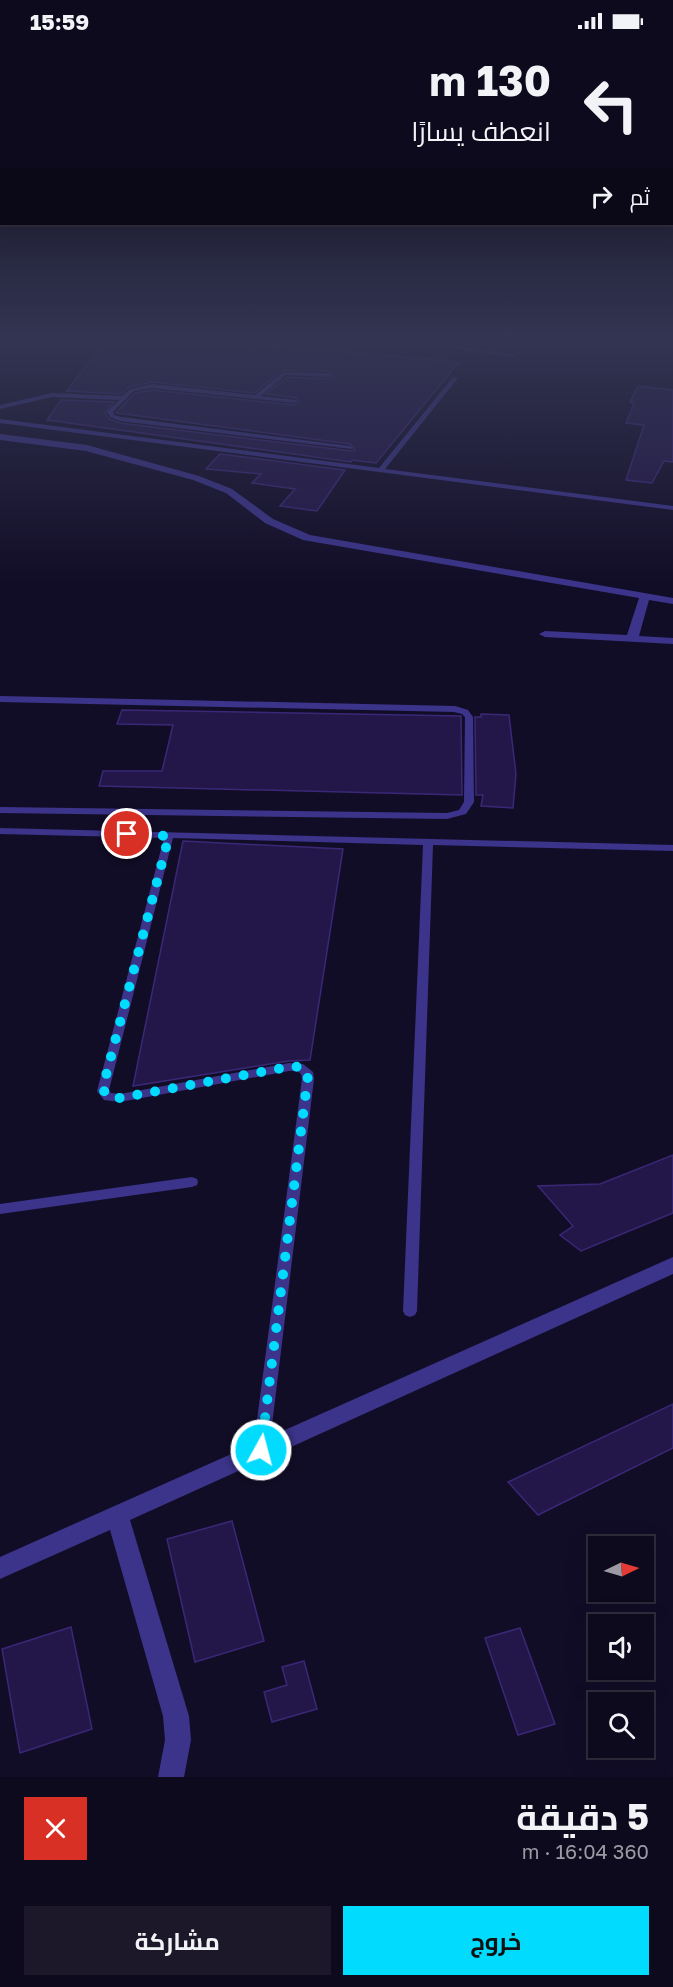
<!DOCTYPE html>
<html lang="ar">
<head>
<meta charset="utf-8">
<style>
	:root { --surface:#0e0a1d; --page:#1c182a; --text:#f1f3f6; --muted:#9b9aa4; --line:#2e2b3b; --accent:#00dbfe }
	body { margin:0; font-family:"Golos Text",Cairo,sans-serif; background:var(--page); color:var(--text); direction:rtl; height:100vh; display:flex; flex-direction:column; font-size:22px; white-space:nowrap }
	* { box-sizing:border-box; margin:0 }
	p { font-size:20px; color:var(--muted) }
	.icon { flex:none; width:33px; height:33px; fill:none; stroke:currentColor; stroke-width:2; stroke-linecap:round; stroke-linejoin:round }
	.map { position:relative; height:1735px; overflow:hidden; direction:ltr }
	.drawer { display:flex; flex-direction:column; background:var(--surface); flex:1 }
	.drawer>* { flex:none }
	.top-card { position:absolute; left:0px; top:0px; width:674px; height:183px; box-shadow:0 6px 24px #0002,0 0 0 2px var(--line); direction:rtl; background:#0e0a1d; color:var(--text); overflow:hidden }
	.needle { width:39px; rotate:85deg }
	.fabs { position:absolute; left:588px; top:1494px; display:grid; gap:12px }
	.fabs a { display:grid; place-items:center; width:66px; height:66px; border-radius:0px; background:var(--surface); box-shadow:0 6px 24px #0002,0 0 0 2px var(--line); font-size:30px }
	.pin { position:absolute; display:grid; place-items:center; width:51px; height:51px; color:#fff; margin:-26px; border:3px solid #fff; border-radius:50%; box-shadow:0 2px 6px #0007 }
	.me { position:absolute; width:66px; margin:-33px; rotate:7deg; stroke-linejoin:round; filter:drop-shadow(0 0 4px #0008) }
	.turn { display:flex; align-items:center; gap:21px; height:126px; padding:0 24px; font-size:27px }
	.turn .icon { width:78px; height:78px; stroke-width:2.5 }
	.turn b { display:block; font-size:42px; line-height:51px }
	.then { display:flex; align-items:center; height:57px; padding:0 24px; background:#0003; gap:12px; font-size:22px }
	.round { display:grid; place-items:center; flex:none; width:63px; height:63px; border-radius:0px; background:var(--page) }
	.overview { display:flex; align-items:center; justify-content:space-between; height:102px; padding:0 24px }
	h1 { font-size:36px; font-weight:700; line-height:45px }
	.button { display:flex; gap:12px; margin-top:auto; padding:12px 24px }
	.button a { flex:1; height:69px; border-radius:0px; background:var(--accent); color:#111; font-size:24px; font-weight:700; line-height:69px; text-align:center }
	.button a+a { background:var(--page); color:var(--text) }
	.status { display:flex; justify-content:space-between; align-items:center; height:42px; padding:0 30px; background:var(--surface); direction:ltr }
	.status svg { height:16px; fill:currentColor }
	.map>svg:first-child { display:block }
	.building { fill:#231749; stroke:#3a2877; stroke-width:1.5 }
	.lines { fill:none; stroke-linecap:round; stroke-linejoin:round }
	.service { fill:#3b348a; fill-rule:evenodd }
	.minor { fill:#3b348a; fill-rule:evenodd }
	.route { stroke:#00dbfe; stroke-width:10; stroke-dasharray:0 18 }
</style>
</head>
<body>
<div class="status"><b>15:59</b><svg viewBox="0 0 49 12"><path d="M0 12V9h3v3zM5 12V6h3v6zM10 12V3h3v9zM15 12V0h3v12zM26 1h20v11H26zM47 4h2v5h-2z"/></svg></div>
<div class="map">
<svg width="673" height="1735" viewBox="0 0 673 1735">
	<rect width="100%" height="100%" fill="#120d27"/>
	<path class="building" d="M105,297H208L459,320L376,421L352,418L351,420L47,378L61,358L114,360L105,371L109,377L120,381L352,409L355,408L350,402L116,371L135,351L152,348L294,363L299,359L296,356L266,352L287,335L328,337L333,334L328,329L283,328L254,351L152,340L129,345L121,352L67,349Z
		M638,344L673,348V420L664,419L652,441L626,438L644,383L626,381L634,361L630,360Z
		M220,412L345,428L317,469L280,464L295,447L252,441L261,432L206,427Z
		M122,668L461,674L462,753L99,744L103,729H162L173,683L117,682Z
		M481,672L509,673L516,732L513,766L481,764L483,753H476L475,675H481Z
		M183,799L343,807L310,1018L289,1019L133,1044Z
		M673,1113V1171L581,1209L560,1193L573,1184L538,1144L600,1142Z
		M673,1362V1406L538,1473L508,1440Z
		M232,1479L264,1599L195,1620L167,1497Z
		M71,1585L92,1687L20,1711L2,1607Z
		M520,1586L555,1682L518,1693L485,1596Z
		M304,1619L317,1667L272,1680L264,1650L287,1643L282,1625Z"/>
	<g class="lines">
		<path class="service" d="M392,297H405L516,313L513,315Z
			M283,330L328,331L331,333L328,335L286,333L261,354L296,358L297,359L294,361L152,346L134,349L113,370L114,373L121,375L350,404L353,406L352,407L120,379L110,375L107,370L119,358L52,355L0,367V363L52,351L122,354L130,347L152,342L255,353Z
			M453,335L458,336L385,427L673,464V468L0,381V377L379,426Z
			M0,654L455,664L468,668L473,675L474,760L466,772L447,777L0,771V765L447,771L459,768L464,760L465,675L462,672L454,670L0,660Z
			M0,786L673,803V809L433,803L417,1269L415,1273L410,1275L405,1273L403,1269L423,803L173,796L109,1048L111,1051L120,1052L289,1021L303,1022L313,1030L314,1037L269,1408L266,1413L261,1415L256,1413L253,1408L302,1037L301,1032L297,1029H289L120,1060L104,1058L97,1049L164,796L0,792Z
			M192,1135L197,1137L198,1140L197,1143L192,1145L0,1172V1162Z"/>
		<path class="minor" d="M0,392L87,403L199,434L232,447L273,477L310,493L673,556V562L649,558L639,594L673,596V602L545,595L539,592L545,589L627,593L639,556L303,498L265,481L226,451L193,438L86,409L0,398Z
			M673,1215V1232L130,1478L189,1674L191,1698L184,1735H158L165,1698L163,1674L110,1488L0,1537V1515Z"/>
	</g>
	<linearGradient id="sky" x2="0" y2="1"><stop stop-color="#0a0715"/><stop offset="0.55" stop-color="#333552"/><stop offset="1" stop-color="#333552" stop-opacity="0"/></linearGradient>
	<rect width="673" height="540" fill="url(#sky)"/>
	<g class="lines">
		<path class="route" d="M127,792L169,794L103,1045L105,1052L120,1056L294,1024L304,1027L308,1033L261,1408"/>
	</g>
</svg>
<div class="fabs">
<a><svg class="needle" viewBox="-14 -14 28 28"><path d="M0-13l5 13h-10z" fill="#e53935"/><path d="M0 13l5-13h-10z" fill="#9b9aa4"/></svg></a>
<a><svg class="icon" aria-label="sound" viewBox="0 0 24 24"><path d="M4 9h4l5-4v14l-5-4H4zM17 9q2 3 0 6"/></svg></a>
<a><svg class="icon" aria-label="search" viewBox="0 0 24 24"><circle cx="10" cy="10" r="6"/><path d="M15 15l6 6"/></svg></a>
</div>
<div class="pin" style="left:127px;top:792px;background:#d93025"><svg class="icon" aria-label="arrive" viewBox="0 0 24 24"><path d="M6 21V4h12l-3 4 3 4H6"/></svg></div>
<svg class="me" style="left:261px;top:1408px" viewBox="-20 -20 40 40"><circle r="17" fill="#00dbfe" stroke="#fff" stroke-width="3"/><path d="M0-11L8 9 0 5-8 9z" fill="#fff"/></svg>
<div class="top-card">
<div class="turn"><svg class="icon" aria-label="left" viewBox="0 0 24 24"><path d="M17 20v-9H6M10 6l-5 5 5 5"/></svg><div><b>130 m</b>انعطف يسارًا</div></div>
<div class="then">ثم<svg class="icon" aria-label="right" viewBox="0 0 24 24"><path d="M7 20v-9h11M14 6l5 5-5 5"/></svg></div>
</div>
</div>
<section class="drawer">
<div class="overview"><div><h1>5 دقيقة</h1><p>360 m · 16:04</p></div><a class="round" style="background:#d93025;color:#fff"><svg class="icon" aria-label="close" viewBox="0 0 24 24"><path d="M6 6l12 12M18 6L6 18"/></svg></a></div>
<div class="button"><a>خروج</a><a>مشاركة</a></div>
</section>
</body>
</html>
